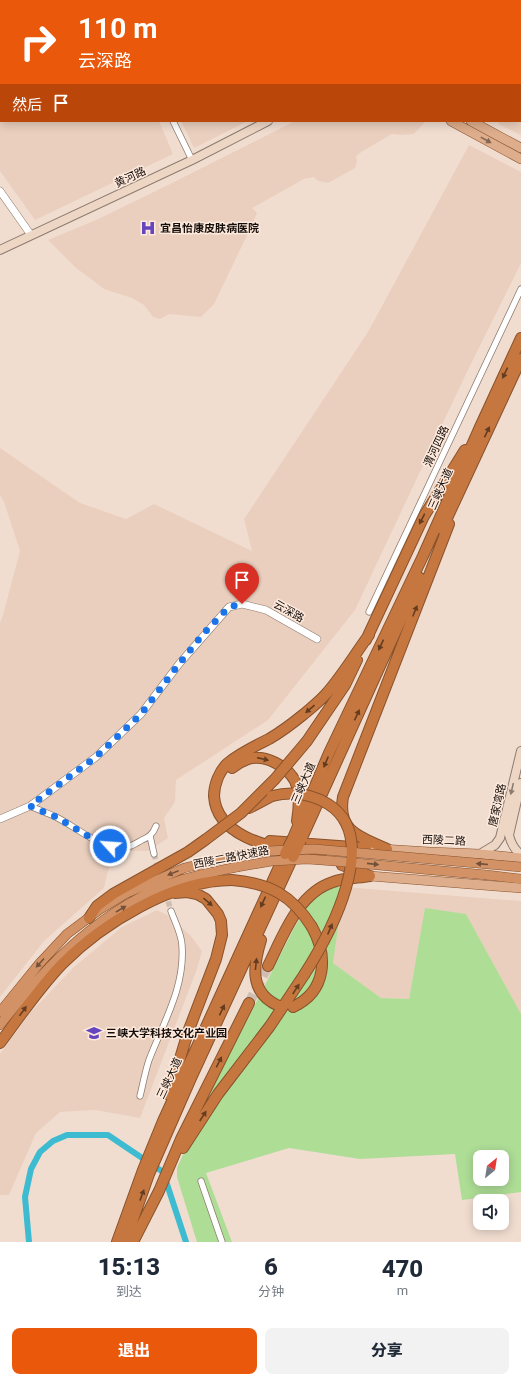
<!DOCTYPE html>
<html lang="zh">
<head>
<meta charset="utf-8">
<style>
	:root { --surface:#fff; --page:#f2f2f3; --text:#1f2937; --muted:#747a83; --accent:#ea580c }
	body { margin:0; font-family:Roboto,"Noto Sans SC",sans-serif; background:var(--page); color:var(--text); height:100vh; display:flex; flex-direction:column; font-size:15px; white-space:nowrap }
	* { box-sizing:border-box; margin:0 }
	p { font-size:13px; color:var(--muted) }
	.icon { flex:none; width:22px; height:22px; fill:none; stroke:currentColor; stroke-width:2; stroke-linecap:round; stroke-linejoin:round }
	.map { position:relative; height:1242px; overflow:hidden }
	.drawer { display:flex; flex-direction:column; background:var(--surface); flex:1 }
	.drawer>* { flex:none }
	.top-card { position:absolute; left:0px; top:0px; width:521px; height:122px; box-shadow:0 2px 10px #0003; background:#ea580c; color:#fff; overflow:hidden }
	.needle { width:26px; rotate:30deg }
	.controls { position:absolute; left:473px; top:1150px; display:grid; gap:8px }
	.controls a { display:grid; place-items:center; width:36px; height:36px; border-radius:8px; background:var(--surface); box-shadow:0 2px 10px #0003; font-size:20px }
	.pin { position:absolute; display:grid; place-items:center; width:34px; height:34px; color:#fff; margin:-41px -17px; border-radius:50% 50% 50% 0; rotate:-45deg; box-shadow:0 0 4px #0007 }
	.pin .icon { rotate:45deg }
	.me { position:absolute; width:44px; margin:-22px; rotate:296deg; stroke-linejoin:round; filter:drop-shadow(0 0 3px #0008) }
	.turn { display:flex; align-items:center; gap:14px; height:84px; padding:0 12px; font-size:18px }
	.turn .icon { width:52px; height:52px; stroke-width:2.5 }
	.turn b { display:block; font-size:28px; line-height:34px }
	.then { display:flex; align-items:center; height:38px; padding:0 12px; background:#0003; gap:8px; font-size:15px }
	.eta { display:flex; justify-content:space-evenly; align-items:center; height:68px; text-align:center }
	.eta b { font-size:24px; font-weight:800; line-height:28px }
	.action { display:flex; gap:8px; margin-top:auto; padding:8px 12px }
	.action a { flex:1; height:46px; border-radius:8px; background:var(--accent); color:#fff; font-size:16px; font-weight:800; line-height:46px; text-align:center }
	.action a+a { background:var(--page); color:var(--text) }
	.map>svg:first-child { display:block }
	.built { fill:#eacfbe }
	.green { fill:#aedd96; fill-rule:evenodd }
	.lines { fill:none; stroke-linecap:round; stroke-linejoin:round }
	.canal { stroke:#3dbbd0; stroke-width:6 }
	.minor-tunnel { stroke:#d0beb2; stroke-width:5.5; stroke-dasharray:5.5 3; stroke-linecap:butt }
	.motorway-tunnel { stroke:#d0beb2; stroke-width:10; stroke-dasharray:10 5; stroke-linecap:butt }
	.minor-casing { stroke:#8c7b6f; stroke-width:7 }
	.tertiary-casing { stroke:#8c7b6f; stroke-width:8 }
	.secondary-casing { stroke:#8c7b6f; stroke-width:10 }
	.primary-casing { stroke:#88522c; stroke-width:10 }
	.trunk-casing { stroke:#88522c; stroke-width:10 }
	.motorway-casing { stroke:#88522c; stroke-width:12 }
	.minor { stroke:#fff; stroke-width:5.5 }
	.tertiary { stroke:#fff; stroke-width:7 }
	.secondary { stroke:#eed6c5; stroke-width:8 }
	.primary { stroke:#ddad8c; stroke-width:9 }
	.trunk { stroke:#d29266; stroke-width:9 }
	.motorway { stroke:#c6773f; stroke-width:10 }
	.trunk-bridge-casing { stroke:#88522c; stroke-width:10; stroke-linecap:butt }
	.motorway-bridge-casing { stroke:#88522c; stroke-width:12; stroke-linecap:butt }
	.trunk-bridge { stroke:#d29266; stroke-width:9 }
	.motorway-bridge { stroke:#c6773f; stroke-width:10 }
	.oneway { fill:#836551 }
	.oneway2 { fill:#643d21 }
	.oneway3 { fill:#8c7c70 }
	.oneway4 { fill:#735038 }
	.route { stroke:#1a73e8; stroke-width:7; stroke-dasharray:0 12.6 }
	.labels { text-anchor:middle; stroke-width:3; stroke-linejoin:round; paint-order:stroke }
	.street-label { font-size:11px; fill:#140d09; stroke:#feeadd }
	.poi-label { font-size:11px; font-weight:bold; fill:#140d09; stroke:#feeadd; text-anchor:start }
</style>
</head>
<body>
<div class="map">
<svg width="521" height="1242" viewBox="0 0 521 1242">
	<rect width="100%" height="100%" fill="#f1ddd0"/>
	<path class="built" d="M0,0L105,1H1V121H159L173,154L35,220L0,171Z
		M512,0H521V135L498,124L499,121H520V1Z
		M181,121H248L194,148Z
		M295,121H426L414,134L401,135L392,134L363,151L356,156L357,161L355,168L328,183L318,181L314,177L304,179L252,208L257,213L251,227L214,304L201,317L169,314L160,319L153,317L144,305L132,298L104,289L91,279L76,268L48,240L96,220L168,185Z
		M469,145L521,172V263L465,376L355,610L268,720L176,780L175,802L164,818L168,838L148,851H127L109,867L104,888L44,941L0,997V623L3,615L20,551L4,502L0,495V448L80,503L126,519L154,504L252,551L244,519L368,332Z
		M344,887L521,901V1014L466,914L425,909L409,999L381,998L333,963Z
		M157,910L169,916L190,935L202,951L197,969L140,1118L95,1110L60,1112L36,1133L9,1195H0V1054L31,1012L74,967L122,927Z"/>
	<path class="green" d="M336,887H344L333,963L381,998L409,999L425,908L466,914L521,1014V1192L462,1200L455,1154L360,1159L289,1148L206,1173L232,1242H197L177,1177V1168L219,1075L294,928L312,899L324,891ZM480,1157H502V1179H480Z"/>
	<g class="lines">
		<path class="canal" d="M29,1242L25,1197L31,1169L40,1152L53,1141L67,1135H108L163,1172L186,1242"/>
		<path class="minor-tunnel" d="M154,854L159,871
			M166,893L171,911"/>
		<path class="motorway-tunnel" d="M249,1003L268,966"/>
		<g class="minor-casing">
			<path id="minor" d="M115,0V1
				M376,1L377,0
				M173,121L192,160
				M369,612L521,289
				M30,806C39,810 48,813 56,817C74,826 99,847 119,848C127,849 135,844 142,840C149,837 153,834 156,826
				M150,836L154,854
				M140,1096C143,1084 145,1072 149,1060C163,1023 185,988 182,946C182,935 175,922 171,911
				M201,1181L222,1242"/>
		</g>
		<g class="tertiary-casing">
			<path id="tertiary" d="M0,191L31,235
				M0,819L30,806L96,757L141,714L179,664L229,607L242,604L266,610L317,639"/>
		</g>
		<g class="secondary-casing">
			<path id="secondary" d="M0,250L192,160L268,121
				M521,783L509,835C511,844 514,849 521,855
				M480,854L495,845L500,838L521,751"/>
		</g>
		<g class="primary-casing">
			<path id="primary" d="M226,0L228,1
				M246,0L248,1
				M451,121L521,159
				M471,121L521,148
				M366,848L430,852L480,854L521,858
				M370,876L521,888"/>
		</g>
		<g class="trunk-casing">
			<path id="trunk" d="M487,875L521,879
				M0,1012L39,964L67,934L99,910L125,894L184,868L238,855
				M0,1025C46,965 104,906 178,881C197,875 217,871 237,867"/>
		</g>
		<g class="motorway-casing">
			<path id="motorway" d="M442,529L521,359
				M366,640L424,516L465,450
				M307,741L345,685L357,660
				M232,768C237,764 242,761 248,759C265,754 287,766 295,781C300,792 299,809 297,821
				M249,808L272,796
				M293,838L329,753L423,556L480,427L521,338
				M301,840L420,578
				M270,841L366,848
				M387,849C361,837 337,832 343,797L449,524
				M321,858C286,849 217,843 214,796C214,785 219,771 228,763C240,753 255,746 269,739C281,732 293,723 304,714C311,708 320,701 326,694C342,676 355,654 369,635
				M342,865L370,876
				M89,918L97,906L113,894L188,852L205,840
				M261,940C253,966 249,993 279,1006
				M268,966C283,936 298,893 333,882C344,878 358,878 370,876
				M293,1007C327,991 328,956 312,927
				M0,1043C20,1016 39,988 62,964C103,923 173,880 232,880
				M169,1095L188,1032L216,959L222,935L221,921L218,914L206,899L197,894L187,892L175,893
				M183,1148L218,1094L270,1026L304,975
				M117,1242L143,1170L163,1121L285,854
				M125,1242L149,1174L191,1078L293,857
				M133,1242L159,1191L181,1139L249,1003"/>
		</g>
		<use href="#minor" class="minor"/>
		<use href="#tertiary" class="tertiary"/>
		<use href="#secondary" class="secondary"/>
		<use href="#primary" class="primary"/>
		<use href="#trunk" class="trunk"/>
		<use href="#motorway" class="motorway"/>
		<g class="trunk-bridge-casing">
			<path id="trunk-bridge" d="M238,855L268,851L314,849L521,867
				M237,867L272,861L307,859L334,861L487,875"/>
		</g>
		<g class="motorway-bridge-casing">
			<path id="motorway-bridge" d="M272,796C292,791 310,793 328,804C383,838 329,936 304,975
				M205,840L241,813L275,779L307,741
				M285,854L293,838
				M293,857L301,840
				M232,880C269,883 292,895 312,927"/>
		</g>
		<use href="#trunk-bridge" class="trunk-bridge"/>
		<use href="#motorway-bridge" class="motorway-bridge"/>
	</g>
	<defs><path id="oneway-solid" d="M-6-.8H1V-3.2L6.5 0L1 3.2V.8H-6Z"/></defs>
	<use class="oneway" href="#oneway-solid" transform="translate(486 140) rotate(29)"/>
	<g class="oneway2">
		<use href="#oneway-solid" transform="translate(505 373) rotate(115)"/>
		<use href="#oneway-solid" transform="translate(487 432) rotate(-65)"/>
		<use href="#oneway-solid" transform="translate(422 519) rotate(117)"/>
		<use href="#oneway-solid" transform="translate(415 611) rotate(-68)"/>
		<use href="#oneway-solid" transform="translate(381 645) rotate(115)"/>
		<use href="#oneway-solid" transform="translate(310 709) rotate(139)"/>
		<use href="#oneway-solid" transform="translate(357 715) rotate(-65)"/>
		<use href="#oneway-solid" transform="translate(263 759) rotate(13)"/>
		<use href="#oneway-solid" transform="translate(326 762) rotate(113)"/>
		<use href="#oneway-solid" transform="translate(208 902) rotate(41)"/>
		<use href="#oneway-solid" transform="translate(263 902) rotate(115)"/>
		<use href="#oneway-solid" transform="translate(330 929) rotate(-67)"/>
		<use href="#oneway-solid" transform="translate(256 964) rotate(-84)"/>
		<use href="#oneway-solid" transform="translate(296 989) rotate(-57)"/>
		<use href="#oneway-solid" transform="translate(222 1010) rotate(-65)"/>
		<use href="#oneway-solid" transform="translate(23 1011) rotate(-54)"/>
		<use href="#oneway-solid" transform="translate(219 1062) rotate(-63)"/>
		<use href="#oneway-solid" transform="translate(203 1116) rotate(-57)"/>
		<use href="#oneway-solid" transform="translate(142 1195) rotate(-70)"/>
	</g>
	<use class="oneway3" href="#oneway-solid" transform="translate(512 789) rotate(103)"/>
	<g class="oneway4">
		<use href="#oneway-solid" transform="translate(373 864) rotate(6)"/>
		<use href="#oneway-solid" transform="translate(482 864) rotate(-175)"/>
		<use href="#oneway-solid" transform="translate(173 873) rotate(158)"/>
		<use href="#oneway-solid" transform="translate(121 909) rotate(-31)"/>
		<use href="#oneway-solid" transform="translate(40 963) rotate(132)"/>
	</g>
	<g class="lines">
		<path class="route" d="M110,846L88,836L56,817L30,806L96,757L141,714L179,664L204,633L229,607L242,604"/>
	</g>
	<defs>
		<g id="hospital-bare" transform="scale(1.2)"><path d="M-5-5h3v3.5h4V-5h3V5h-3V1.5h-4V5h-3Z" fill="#6546bf" stroke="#feeadd" stroke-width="2.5" paint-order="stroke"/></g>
		<g id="school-bare" transform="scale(1.2)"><path d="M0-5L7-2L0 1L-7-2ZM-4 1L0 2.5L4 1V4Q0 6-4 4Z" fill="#6546bf" stroke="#feeadd" stroke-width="2.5" paint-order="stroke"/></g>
	</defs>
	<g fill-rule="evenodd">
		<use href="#hospital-bare" x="148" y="228"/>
		<use href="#school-bare" x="94" y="1033"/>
	</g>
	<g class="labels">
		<g class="street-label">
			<text transform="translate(130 177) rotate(-25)" y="4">黄河路</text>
			<text transform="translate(436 446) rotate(-65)" y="4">渭河四路</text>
			<text transform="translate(440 489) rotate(-66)" y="4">三峡大道</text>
			<text transform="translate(289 611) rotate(29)" y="4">云深路</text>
			<text transform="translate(303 783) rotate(-67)" y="4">三峡大道</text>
			<text transform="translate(497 805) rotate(-77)" y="4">唐家湾路</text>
			<text transform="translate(444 840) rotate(2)" y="4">西陵二路</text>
			<text transform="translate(231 857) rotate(-11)" y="4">西陵二路快速路</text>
			<text transform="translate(169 1078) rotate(-65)" y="4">三峡大道</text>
		</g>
		<g class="poi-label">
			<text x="160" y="232">宜昌怡康皮肤病医院</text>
			<text x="106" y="1037">三峡大学科技文化产业园</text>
		</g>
	</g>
</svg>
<div class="controls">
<a><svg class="needle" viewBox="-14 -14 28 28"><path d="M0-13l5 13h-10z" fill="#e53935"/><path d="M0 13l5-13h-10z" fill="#747a83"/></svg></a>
<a><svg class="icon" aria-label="sound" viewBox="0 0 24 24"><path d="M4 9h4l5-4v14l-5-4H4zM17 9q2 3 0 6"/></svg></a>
</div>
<div class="pin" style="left:242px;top:604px;background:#d93025"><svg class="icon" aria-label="arrive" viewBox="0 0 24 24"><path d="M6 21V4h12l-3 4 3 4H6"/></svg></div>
<svg class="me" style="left:110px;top:846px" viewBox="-20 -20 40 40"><circle r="17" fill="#1a73e8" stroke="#fff" stroke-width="3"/><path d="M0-11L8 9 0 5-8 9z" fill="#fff"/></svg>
<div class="top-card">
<div class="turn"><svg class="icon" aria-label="right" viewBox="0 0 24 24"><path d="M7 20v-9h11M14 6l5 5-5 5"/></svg><div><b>110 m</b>云深路</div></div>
<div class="then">然后<svg class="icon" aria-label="arrive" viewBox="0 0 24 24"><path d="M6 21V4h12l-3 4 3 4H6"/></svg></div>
</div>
</div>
<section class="drawer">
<div class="eta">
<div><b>15:13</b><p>到达</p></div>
<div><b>6</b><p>分钟</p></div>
<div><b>470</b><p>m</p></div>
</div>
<div class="action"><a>退出</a><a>分享</a></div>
</section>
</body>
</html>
